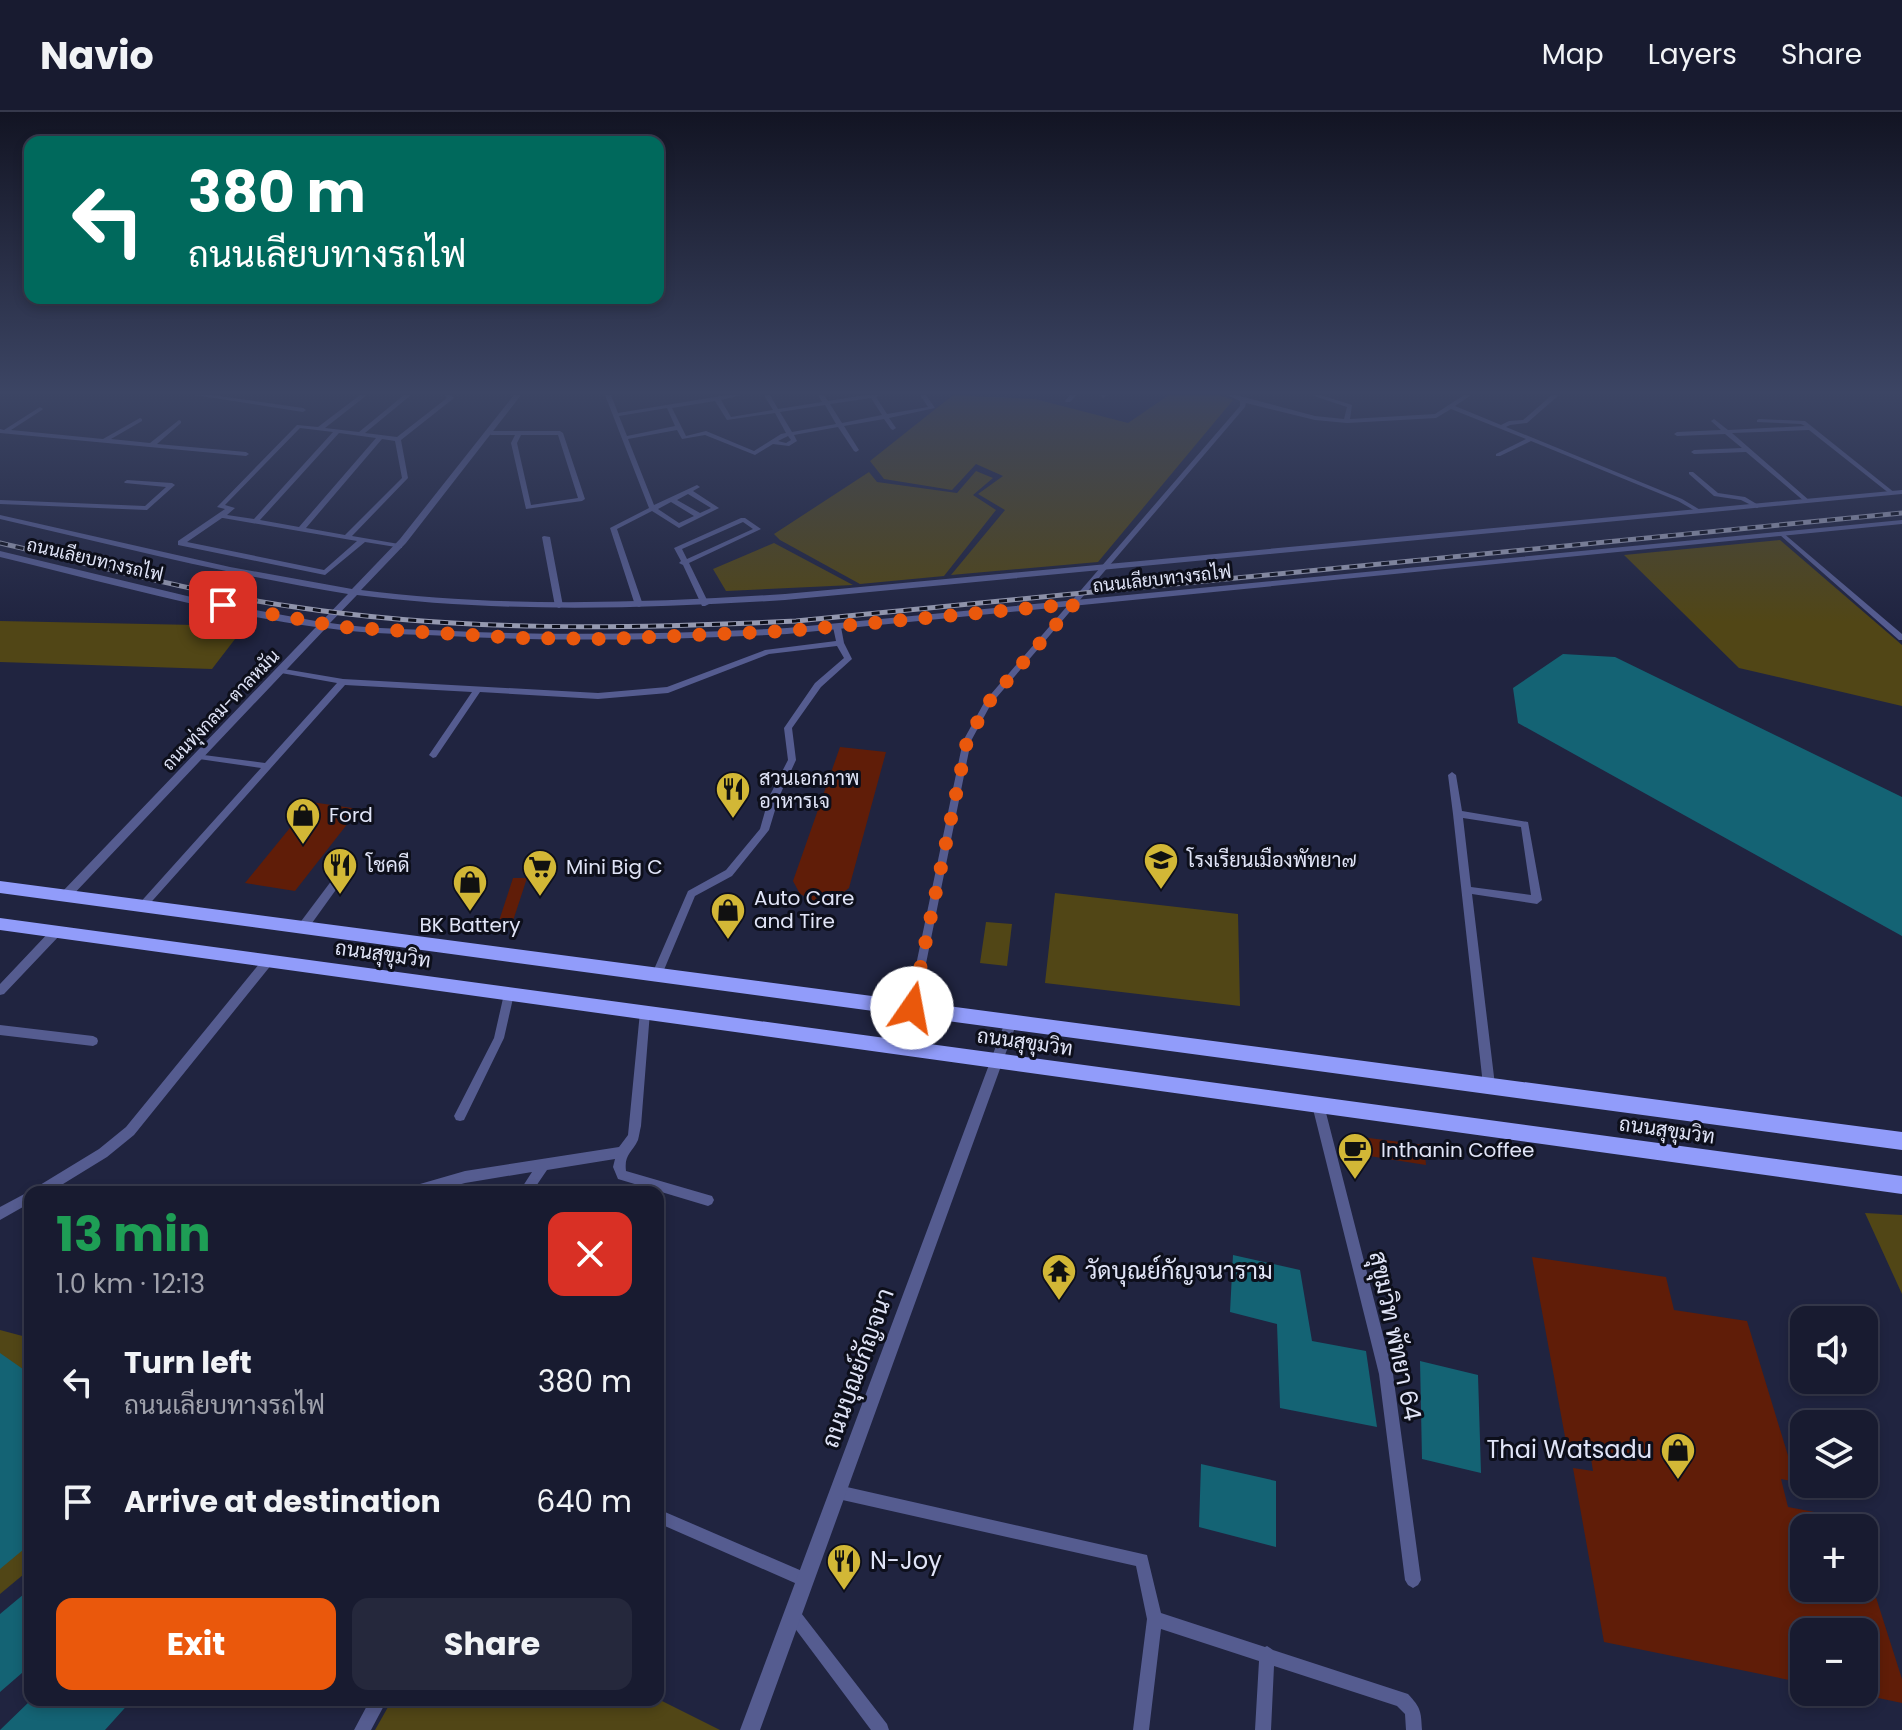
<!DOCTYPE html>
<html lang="en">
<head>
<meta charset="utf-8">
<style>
	:root { --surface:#181b30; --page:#25283c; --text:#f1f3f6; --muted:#9fa1ab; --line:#36394c; --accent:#ea580c }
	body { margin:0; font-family:Poppins,Sarabun,sans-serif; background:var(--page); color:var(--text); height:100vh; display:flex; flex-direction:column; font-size:30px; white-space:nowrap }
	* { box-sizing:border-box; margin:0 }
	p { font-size:26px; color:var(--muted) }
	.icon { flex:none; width:44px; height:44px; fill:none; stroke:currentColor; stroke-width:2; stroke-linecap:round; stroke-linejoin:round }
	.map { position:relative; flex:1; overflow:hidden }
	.sheet { position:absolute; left:24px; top:1074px; width:640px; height:520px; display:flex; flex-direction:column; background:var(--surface); border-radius:16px; box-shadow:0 4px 12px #0003,0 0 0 2px var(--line) }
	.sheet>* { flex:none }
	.banner { position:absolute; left:24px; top:24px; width:640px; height:168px; border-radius:16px; box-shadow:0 4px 12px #0003,0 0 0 2px var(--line); background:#00695c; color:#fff; overflow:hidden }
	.tools { position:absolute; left:1790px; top:1194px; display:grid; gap:16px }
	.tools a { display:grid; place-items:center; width:88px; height:88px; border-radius:16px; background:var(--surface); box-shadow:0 4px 12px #0003,0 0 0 2px var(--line); font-size:40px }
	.pin { position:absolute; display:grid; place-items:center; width:68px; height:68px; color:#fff; margin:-34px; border-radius:16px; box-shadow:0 4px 12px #0006 }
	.me { position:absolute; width:88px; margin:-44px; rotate:12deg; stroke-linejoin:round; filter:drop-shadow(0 0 6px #0008) }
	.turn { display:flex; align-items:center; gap:28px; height:168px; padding:0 32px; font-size:36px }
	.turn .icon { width:104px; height:104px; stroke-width:2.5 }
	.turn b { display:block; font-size:56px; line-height:68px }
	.round { display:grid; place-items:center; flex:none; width:84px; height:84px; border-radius:16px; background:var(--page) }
	.summary { display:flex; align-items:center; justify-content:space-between; height:136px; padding:0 32px }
	h1 { font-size:48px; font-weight:700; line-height:60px; color:#1e9e55 }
	.cta { display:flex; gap:16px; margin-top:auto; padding:16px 32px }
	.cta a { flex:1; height:92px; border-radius:16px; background:var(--accent); color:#fff; font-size:32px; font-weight:700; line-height:92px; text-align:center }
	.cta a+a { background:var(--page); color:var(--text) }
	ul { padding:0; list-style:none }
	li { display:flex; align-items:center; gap:24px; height:120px; padding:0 32px }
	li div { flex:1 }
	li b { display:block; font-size:30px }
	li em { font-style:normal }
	header { display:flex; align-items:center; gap:48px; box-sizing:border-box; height:112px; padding:0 40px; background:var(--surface); border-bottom:2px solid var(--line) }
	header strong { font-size:38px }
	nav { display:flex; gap:44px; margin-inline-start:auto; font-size:28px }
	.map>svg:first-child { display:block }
	.green { fill:#514616 }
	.water { fill:#146374 }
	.building { fill:#601d08 }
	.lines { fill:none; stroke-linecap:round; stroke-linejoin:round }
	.minor { fill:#555c90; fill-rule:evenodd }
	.tertiary { fill:#555c90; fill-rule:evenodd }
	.trunk { fill:#919cfa; fill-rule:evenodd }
	.rail-casing { stroke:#9599b0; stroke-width:5 }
	.rail { stroke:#0d0f1b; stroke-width:3; stroke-dasharray:8; stroke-linecap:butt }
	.route { stroke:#ea580c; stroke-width:14; stroke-dasharray:0 25.2 }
	.labels { text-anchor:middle; stroke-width:6; stroke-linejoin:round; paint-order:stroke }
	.far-street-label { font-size:18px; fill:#e0e4f7; stroke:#0d0f1b }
	.poi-label { font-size:20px; fill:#e0e4f7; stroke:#0d0f1b; text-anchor:start }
	.street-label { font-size:20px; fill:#e0e4f7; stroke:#0d0f1b }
	.near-poi-label { font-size:24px; fill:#e0e4f7; stroke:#0d0f1b; text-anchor:start }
	.near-street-label { font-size:24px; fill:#e0e4f7; stroke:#0d0f1b }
</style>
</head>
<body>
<header>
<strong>Navio</strong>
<nav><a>Map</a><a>Layers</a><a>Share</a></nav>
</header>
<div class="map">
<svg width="1902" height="1618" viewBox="0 0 1902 1618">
	<rect width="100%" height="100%" fill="#202440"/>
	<path class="green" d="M953,283L1035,287L1128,311L1169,283H1219L1233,288L1098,450L951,463L1005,398L978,382L1003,364L976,352L952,378L884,367L870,349Z
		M976,359L993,366L973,383L996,398L944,464L860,472L780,428L774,422L869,360L877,370L957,381Z
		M1780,428L1902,533V594L1739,556L1624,443Z
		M774,431L853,473L726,479L713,457Z
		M0,509L245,514L212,557L0,550Z
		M1055,781L1238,802L1240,894L1045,871Z
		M986,810L1012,812L1007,854L980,851Z
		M1865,1101L1902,1103V1182Z
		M0,1218L30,1226V1457L0,1482Z
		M658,1587L720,1618H375L392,1588Z"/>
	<path class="water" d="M1563,542L1615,545L1902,685V824L1518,611L1513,576Z
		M1233,1143L1300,1158L1312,1229L1366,1239L1377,1315L1280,1296L1277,1212L1230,1200Z
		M0,1241L30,1262V1432L0,1457Z
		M1420,1249L1478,1263L1481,1361L1422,1347Z
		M1201,1352L1276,1369V1435L1199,1415Z
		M30,1477V1554L0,1580V1502Z
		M31,1588H132L105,1618H0Z"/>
	<path class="building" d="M840,635L886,640L849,776L835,787L816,790L800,782L793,769Z
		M311,690L359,697L295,779L245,771Z
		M513,766H527L511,815H497Z
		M1361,1025L1424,1033L1426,1053L1363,1043Z
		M1532,1145L1666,1165L1674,1198L1747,1209L1796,1370L1781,1367L1788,1395L1851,1407L1854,1416H1804V1476H1864L1866,1454L1902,1567V1591L1864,1583V1520H1804V1571L1604,1530L1573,1356L1593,1359L1589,1334L1566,1330Z"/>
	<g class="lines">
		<path class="minor" d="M195,283H212L303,296L306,298L303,300Z
			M360,283H367L325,316L359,320L404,283H411L365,321L397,325L447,286L444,283H451L454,286L401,328L408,366L352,424L399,432H402V436L365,430L325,463L178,433V429L225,397L217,395L297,313L318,315ZM300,316L333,320L254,407L227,403L235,396L225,393ZM339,321L376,326L299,415L260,408ZM382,327L395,329L402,366L345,423L306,416ZM222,406H223L357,429L324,458L187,430Z
			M605,283H611L618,301L727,283H742L721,288L731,305L773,298L764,283H770L778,297L822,290L818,283H824L828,289L865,283H880L876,285L887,302L928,295L920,283H926L935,296L889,306L896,316L893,318L891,317L884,307L844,314L859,338L856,340L854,339L838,315L794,323L797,329L789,334L773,332L755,343L705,323L682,327L677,318L628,327L654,393L697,373L700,375L693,379L719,396L679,416L652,399L617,417L643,493L639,495L635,493L610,416L649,396ZM871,286L882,303L842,311L830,292ZM715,289L727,308L775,301L786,321L781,322L754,339L706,319L686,324L672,296ZM825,293L836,312L792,320L780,300ZM667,296L675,314L627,324L619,304ZM788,324L791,328L786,331L778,329ZM688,382L711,396L700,401L677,388ZM671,390L694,404L679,411L658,397Z
			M1070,283H1077L1070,290H1066L1065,289Z
			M1101,283H1107L1103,286Z
			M1227,283H1236L1315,304L1344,307L1347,295L1311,283H1321L1352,293L1350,307L1435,302L1464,283H1471L1455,294L1501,313L1509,309L1523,308L1552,283H1559L1527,311L1510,313L1506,315L1682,387L1702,399L1697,400L1678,389L1531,329L1500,344H1496V342L1526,327L1451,297L1436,306L1347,311L1315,308L1246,291L1245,295L991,592L971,629L917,896L916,899L912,900L908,899L907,896L963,629L985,589L1240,294V289Z
			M40,295L43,297L42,298L11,318L103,327L140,306L142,307V309L111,327L150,331L179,308L181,309V311L157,332L246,340L249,342L246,344L0,321V317L4,318Z
			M1714,307L1728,318L1805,314L1801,312L1757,310V308L1759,307L1805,309L1895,381L1890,382L1809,318L1732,321L1810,389L1805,390L1746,340L1694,342L1691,340L1694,338L1742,336L1725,322L1677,324L1674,322L1677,320L1721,318L1711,309Z
			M560,319L563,321L585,387L582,389L526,397L511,331L515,323H491L488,321L491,319ZM521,323H558L578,386L531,393L517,331Z
			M1689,360H1693L1718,381L1745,385L1760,394L1757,396L1741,388L1714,384L1689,362Z
			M127,368L172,371L175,373L147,398L0,392V388L145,394L166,375L125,371L124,370Z
			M741,406H745L761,417L689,451L709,492L705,494H702L683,453L679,451L681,449L674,436ZM743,410L753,417L687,447L682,437Z
			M1782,420L1902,522V528H1899L1780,423L1778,422Z
			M544,424L550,425L563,494L559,496L555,494L542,425Z
			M834,513H837L841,515L844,531L852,547L821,575L792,616L796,648L779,685L769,718L732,764L695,784L661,865H653L652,862L688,779L726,758L760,717L769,685L788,648L784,616L815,571L844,546L837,534L769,542L668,581L598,587L480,580L436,645L433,646L429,643L472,580L345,573L145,797H139L137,794L261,656L199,647L195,644L196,642L265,651L337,571L281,561L278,560V556L343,567L598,581L667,575L765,538L836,529L833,515Z
			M1452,660L1456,663L1462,699L1528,710L1542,788L1537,792L1472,782L1495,973L1493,976L1489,978L1485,976L1483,973L1453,702L1448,663ZM1463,706L1521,715L1531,783L1471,775Z
			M350,747L353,748L355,751L353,754L307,818H299L298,815L299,812L347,748Z
			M56,816L60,817L61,820L60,823L4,882L0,883V872L52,817Z
			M268,845L272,846L273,849L272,852L134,1023L107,1045L50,1080H33L35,1076L99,1037L126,1015L264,846Z
			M509,878L513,879L514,882L504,926L464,1008L460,1009L456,1008L454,1004L494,926L504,882L505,879Z
			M645,896L649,897L650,900L641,1014C640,1018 639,1024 638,1028C632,1041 624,1042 626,1059L712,1084L714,1088L712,1092L708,1094L618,1067L613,1055L615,1047L547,1058L532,1080H519L532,1060L465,1071L433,1080H407L409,1076L413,1074L465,1059L619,1035L628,1023L640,900L641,897Z
			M0,913L93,924L97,926L98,929L97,932L93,934L0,923Z
			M1318,988L1322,989L1324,993L1393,1262L1421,1468L1418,1473L1413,1476L1408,1473L1405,1468L1379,1262L1312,993L1314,989Z
			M30,1079L32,1080H30V1091L0,1108V1095Z
			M838,1373L1147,1443L1161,1501L1265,1535L1267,1534L1273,1538L1408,1582C1421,1596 1421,1599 1422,1618H1406L1405,1602L1397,1594L1274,1554L1271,1618H1255L1259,1549L1161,1517L1149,1618H1133L1147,1507L1136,1454L838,1387L833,1385L831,1380L833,1375Z
			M658,1397L809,1462L812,1467L809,1472L804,1475L658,1411Z
			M793,1494L798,1497L887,1612L889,1618H871L788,1507L785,1502L788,1497Z
			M370,1588H387L371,1618H354Z"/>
		<path class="tertiary" d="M514,283H521L406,431L361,478C502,496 644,491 785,482L1902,378V382L785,488C642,497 499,501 357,483L330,511C370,517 411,517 452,519C564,524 675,522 787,516L1902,408V412L787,522C674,528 561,530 448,524C407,522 366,522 326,516L70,786H62L60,783L62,780L316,515C209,500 105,470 0,445V439L212,490L321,510L348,482C230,463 116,434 0,407V403L230,455L352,477L400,427Z
			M1011,905L1016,906L1017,910L760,1618H740L1005,910L1006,906Z"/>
		<path class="trunk" d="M0,769L1902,1020V1038L0,781Z
			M0,806L1902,1064V1082L0,818Z"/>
		<g class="rail-casing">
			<path id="rail" d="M0,431C98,454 196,481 295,495C461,520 629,517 796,509L1902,401"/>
		</g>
		<use href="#rail" class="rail"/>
	</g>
	<linearGradient id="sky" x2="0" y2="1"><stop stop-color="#121423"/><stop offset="0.55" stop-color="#3c4564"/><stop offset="1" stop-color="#3c4564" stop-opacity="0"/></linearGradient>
	<rect width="1902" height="510" fill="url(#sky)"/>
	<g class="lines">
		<path class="route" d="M223,493L341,515L520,526L606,527L787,519L1074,492L988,591L967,629L912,896"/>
	</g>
	<defs>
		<g id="restaurant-pin" transform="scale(1.8)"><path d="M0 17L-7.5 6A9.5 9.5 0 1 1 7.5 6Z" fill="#d2b736" stroke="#0d0f1b"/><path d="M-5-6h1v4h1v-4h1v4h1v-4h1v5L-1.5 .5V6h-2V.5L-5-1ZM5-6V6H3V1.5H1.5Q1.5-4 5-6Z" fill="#111"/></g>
		<g id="shop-pin" transform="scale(1.8)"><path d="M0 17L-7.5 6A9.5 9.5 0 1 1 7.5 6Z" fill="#d2b736" stroke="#0d0f1b"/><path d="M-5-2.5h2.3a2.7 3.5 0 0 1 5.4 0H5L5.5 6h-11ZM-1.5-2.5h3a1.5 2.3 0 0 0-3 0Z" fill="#111"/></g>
		<g id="school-pin" transform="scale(1.8)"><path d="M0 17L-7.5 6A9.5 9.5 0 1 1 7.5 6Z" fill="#d2b736" stroke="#0d0f1b"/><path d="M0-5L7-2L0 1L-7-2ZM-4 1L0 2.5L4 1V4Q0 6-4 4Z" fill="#111"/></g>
		<g id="supermarket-pin" transform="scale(1.8)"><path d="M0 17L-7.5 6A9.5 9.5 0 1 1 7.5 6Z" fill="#d2b736" stroke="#0d0f1b"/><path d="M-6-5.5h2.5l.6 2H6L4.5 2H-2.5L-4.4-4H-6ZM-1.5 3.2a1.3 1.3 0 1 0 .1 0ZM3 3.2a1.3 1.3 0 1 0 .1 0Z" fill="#111"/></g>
		<g id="cafe-pin" transform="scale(1.8)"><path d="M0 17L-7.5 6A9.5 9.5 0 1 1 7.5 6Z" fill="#d2b736" stroke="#0d0f1b"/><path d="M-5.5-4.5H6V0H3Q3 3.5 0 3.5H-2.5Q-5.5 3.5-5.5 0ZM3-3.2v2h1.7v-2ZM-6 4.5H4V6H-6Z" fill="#111"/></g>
		<g id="temple-pin" transform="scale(1.8)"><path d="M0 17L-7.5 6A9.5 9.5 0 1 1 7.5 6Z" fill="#d2b736" stroke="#0d0f1b"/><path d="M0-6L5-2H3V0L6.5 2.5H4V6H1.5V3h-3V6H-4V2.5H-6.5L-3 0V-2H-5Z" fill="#111"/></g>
	</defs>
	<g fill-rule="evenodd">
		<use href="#restaurant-pin" x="733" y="677"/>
		<use href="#shop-pin" x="303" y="703"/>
		<use href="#school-pin" x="1161" y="748"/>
		<use href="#restaurant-pin" x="340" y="753"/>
		<use href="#supermarket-pin" x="540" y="755"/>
		<use href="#shop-pin" x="470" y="770"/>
		<use href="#shop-pin" x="728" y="798"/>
		<use href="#cafe-pin" x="1355" y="1038"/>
		<use href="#temple-pin" x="1059" y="1159"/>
		<use href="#shop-pin" x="1678" y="1338"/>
		<use href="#restaurant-pin" x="844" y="1449"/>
	</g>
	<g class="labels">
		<g class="far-street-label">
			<text transform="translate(95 448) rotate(13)" y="6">ถนนเลียบทางรถไฟ</text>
			<text transform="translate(1162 467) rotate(-6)" y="6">ถนนเลียบทางรถไฟ</text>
			<text transform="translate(221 598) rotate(-46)" y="6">ถนนทุ่งกลม-ตาลหมัน</text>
		</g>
		<g class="poi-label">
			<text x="759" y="673">สวนเอกภาพ<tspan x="759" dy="23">อาหารเจ</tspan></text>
			<text x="329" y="710">Ford</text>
			<text x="1187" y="755">โรงเรียนเมืองพัทยา๗</text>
			<text x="366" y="760">โชคดี</text>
			<text x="566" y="762">Mini Big C</text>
			<text x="754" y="793">Auto Care<tspan x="754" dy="23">and Tire</tspan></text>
			<text x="470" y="820" text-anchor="middle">BK Battery</text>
			<text x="1381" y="1045">Inthanin Coffee</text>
		</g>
		<g class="street-label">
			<text transform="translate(383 842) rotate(8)" y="7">ถนนสุขุมวิท</text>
			<text transform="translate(1025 930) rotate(8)" y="7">ถนนสุขุมวิท</text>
			<text transform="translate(1667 1018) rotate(8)" y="7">ถนนสุขุมวิท</text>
		</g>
		<g class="near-poi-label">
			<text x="1085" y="1167">วัดบุณย์กัญจนาราม</text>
			<text x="1652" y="1346" text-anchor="end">Thai Watsadu</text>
			<text x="870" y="1457">N-Joy</text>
		</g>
		<g class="near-street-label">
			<text transform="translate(1395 1224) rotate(78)" y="8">สุขุมวิท พัทยา 64</text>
			<text transform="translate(858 1256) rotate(-70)" y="8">ถนนบุณย์กัญจนา</text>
		</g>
	</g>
</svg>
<div class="tools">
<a><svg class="icon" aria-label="sound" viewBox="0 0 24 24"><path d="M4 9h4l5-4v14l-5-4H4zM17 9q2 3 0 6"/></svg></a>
<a><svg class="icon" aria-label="layers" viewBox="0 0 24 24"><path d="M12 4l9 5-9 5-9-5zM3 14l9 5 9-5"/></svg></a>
<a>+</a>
<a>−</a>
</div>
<div class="pin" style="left:223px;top:493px;background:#d93025"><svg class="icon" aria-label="arrive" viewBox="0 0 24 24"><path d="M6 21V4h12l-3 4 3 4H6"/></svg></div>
<svg class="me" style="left:912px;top:896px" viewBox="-20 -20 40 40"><circle r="19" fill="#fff"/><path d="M0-13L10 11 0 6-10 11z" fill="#ea580c"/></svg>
<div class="banner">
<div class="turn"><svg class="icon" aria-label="left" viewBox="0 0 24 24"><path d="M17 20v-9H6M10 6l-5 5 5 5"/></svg><div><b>380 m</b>ถนนเลียบทางรถไฟ</div></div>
</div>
<section class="sheet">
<div class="summary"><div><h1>13 min</h1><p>1.0 km · 12:13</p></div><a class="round" style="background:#d93025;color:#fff"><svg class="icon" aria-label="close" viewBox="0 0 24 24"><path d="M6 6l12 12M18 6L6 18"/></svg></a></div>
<ul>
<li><svg class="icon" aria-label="left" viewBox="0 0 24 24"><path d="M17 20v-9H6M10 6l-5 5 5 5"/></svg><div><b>Turn left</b><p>ถนนเลียบทางรถไฟ</p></div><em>380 m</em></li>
<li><svg class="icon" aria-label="arrive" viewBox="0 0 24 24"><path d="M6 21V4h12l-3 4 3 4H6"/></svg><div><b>Arrive at destination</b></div><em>640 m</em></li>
</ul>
<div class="cta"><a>Exit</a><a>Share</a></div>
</section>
</div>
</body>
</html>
